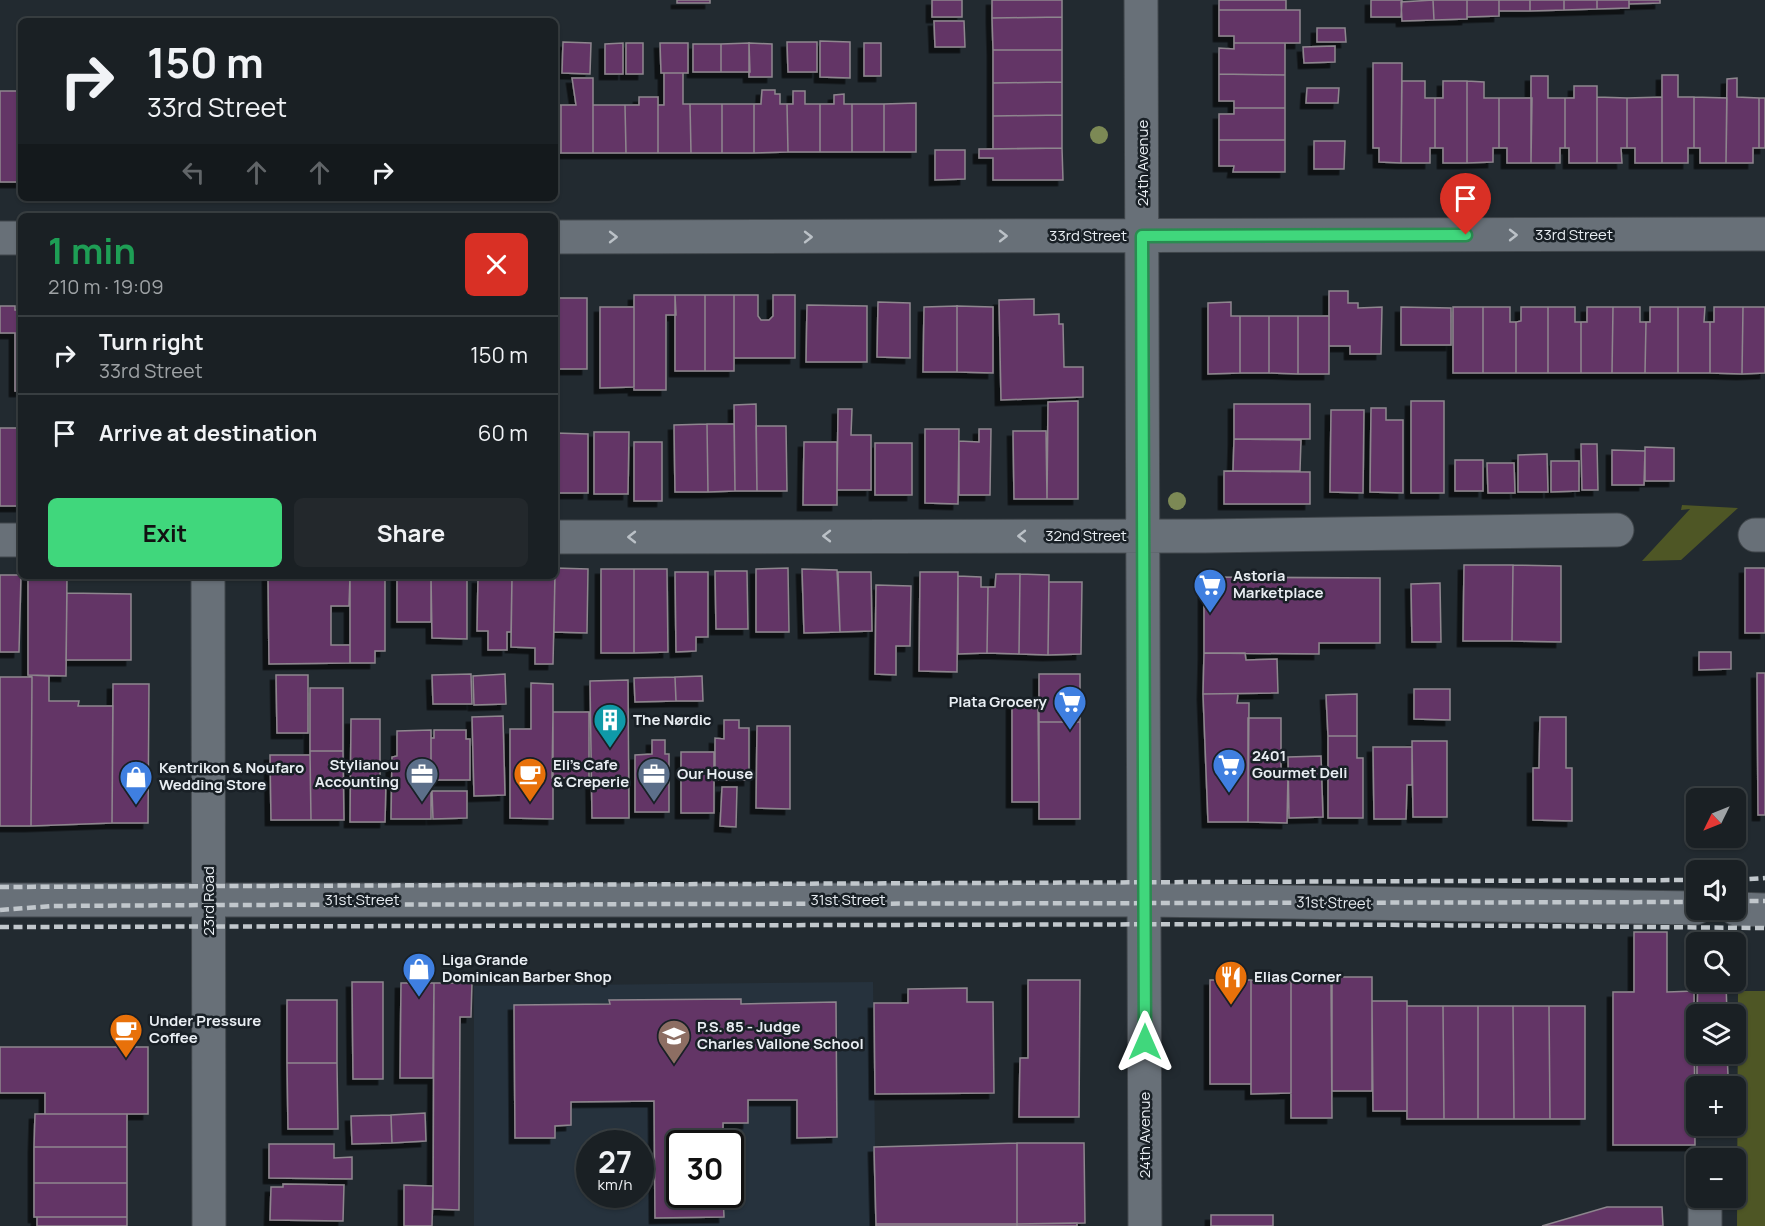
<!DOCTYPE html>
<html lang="en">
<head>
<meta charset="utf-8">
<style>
	:root { --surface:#1a2024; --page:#23282c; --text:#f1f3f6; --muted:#9fa3a6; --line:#383e41; --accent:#40d77c }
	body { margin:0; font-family:Manrope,sans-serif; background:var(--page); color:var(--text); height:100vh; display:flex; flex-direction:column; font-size:22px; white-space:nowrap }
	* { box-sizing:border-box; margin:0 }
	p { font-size:20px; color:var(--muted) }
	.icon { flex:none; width:33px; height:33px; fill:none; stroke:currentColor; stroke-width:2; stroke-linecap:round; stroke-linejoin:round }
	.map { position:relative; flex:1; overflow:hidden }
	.details { position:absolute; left:18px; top:213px; width:540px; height:366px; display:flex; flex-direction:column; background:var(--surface); border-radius:9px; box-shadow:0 2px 4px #0004,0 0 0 2px var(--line) }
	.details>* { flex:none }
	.guide { position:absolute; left:18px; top:18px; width:540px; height:183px; border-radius:9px; box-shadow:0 2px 4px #0004,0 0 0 2px var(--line); background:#1a2024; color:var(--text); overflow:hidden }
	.needle { width:39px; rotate:227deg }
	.buttons { position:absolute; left:1686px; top:788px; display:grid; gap:12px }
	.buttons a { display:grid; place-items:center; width:60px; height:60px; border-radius:9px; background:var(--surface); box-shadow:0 2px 4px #0004,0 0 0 2px var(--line); font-size:30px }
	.speed { position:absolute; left:576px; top:1130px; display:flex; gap:12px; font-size:30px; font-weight:700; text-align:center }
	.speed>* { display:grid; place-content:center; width:78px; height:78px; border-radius:50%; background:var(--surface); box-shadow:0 2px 4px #0004,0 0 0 2px var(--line); line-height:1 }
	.speed small { font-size:15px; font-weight:400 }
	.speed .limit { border:3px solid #111; border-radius:9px; background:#fff; color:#111 }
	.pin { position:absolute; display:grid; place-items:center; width:51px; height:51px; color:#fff; margin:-62px -26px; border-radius:50% 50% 50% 0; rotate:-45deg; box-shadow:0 0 6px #0007 }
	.pin .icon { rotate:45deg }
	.me { position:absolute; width:66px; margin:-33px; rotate:0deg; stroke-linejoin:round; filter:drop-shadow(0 0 4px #0008) }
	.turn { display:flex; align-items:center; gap:21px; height:126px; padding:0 30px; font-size:27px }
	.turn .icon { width:78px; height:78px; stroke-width:2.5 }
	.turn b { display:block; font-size:42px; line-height:51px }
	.lanes { display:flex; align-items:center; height:57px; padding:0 30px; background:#0003; justify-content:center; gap:30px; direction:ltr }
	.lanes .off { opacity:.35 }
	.round { display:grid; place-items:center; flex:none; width:63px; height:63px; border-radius:9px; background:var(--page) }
	.overview { display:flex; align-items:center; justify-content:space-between; height:102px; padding:0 30px }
	h1 { font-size:36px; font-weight:700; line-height:45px; color:#1e9e55 }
	.primary-button { display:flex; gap:12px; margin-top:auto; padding:12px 30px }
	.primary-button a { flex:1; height:69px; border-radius:9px; background:var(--accent); color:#111; font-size:24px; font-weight:700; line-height:69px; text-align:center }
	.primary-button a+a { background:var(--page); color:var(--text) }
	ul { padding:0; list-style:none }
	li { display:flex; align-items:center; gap:18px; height:78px; padding:0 30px; border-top:2px solid var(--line) }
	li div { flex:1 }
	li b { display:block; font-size:22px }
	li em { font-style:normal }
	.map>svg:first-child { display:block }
	.built { fill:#26323d; fill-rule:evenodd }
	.green { fill:#4e5625 }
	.building { fill:#643666; stroke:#8e868e; stroke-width:1.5; filter:url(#shadow) }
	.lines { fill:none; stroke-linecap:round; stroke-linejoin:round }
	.minor-casing { stroke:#41474c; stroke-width:35 }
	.minor { stroke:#687078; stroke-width:33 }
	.rail { stroke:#c1c7cc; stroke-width:4.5; stroke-dasharray:9 4.5; stroke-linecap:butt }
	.tree { fill:#7c8955 }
	.oneway { stroke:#bbc1c7 }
	.route-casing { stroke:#2a8c51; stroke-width:15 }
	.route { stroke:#40d77c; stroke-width:10 }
	.labels { text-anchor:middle; stroke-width:5; stroke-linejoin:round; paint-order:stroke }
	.street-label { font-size:15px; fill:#e8edf2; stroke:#192026 }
	.poi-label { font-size:15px; font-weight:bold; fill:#e8edf2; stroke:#192026; text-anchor:start }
</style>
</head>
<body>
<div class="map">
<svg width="1765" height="1226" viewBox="0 0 1765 1226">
	<defs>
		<filter id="shadow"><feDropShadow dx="-5.5" dy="5.5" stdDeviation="0" flood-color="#0009"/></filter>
	</defs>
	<rect width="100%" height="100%" fill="#222a30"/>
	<path class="built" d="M873,982L876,1226H474V986ZM590,1143H640V1194H590ZM680,1143H730V1194H680Z"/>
	<path class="green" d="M1682,505L1738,508L1681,560L1642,561L1690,509L1681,510Z
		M1738,991H1765V1226H1737Z"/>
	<path class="building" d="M677,0H710V3H677Z
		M932,0H962V17H932Z
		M992,0H1062V17L992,18Z
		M1219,0H1286V10H1219Z
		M1371,0H1402L1401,17H1371Z
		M1433,0H1467V19L1434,20Z
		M1433,0L1434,20L1402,21L1401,2Z
		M1467,0H1499V16L1467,17Z
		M1499,0H1530V11H1499Z
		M1530,0H1564V10L1530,11Z
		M1564,0H1597V9L1564,10Z
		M1597,0H1629V8L1597,9Z
		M1629,0H1660V3L1629,4Z
		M1219,10H1300V43H1234V36H1219Z
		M1062,17V50H993L992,18Z
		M934,21H964L965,47H935Z
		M1317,28H1345L1346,42H1317Z
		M820,41L850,42V78L820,77Z
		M563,42L591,43L590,74L562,73Z
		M787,42H817V72H788Z
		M623,43V74H605V44Z
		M626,43H643V74H626Z
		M660,43H688V73H661Z
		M749,43L750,72H721V44Z
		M749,43L772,44V77H749Z
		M864,43H881V76H864Z
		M1234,43H1285V75L1219,74V48L1234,49Z
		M693,44H721V72H693Z
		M1335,46V62L1304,63L1303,47Z
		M993,50H1062V82L993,83Z
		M1373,63H1402L1401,163L1379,162V148H1373Z
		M664,73H683V104H690L691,153H658V105H664Z
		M1219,74L1285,75V108H1234V101H1219Z
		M1662,75H1678V97H1694V148H1688V163H1662Z
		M1531,76H1548V98H1565V148H1560V163H1531Z
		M572,78H593V153H561V105H576Z
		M1737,78V97L1759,98V148H1753V163H1726L1727,79Z
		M1402,81H1425V98H1435V148H1430V163H1401Z
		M1443,81H1467V163H1443V148H1435V98H1443Z
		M1467,81L1484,82V98H1499V148H1493V162L1467,163Z
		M1062,82V115L993,116V83Z
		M1574,86H1597V163H1569V148H1565V98H1574Z
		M1307,88H1339L1338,103H1306Z
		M762,90H775V94H780V104H787L788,152L754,153V104H761Z
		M0,91H21V182H0Z
		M793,91H805V104H820V152H788L787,104H793Z
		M844,94V104H852V152H820V104H834V95Z
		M639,97H658V153H626L625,105H639Z
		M1597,97L1627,98V148H1621L1622,163H1597Z
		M1662,97V163H1635V148H1627V98Z
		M1694,97L1727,98L1726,163H1700V148H1694Z
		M1499,98H1532L1531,163H1507V148H1499Z
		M1759,98H1765V148H1759Z
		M916,103V152H884V104Z
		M690,104H722V153H691Z
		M722,104H754V153H722Z
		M852,104H884V152H852Z
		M555,105H561V153H555Z
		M593,105H625L626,153H593Z
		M1234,108H1285V140H1219V114H1234Z
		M1062,115V148L993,149V116Z
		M1219,140H1285V172H1233L1234,166H1219Z
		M1314,141H1345L1344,169H1314Z
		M1062,148L1063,180H993V158H979V149Z
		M935,150H965V179L935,180Z
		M1329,291H1348V303H1358V308L1382,307L1381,354H1350V346H1329Z
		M634,295H675L676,315H666V390H634Z
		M675,295H705V371H675Z
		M705,295H734V371H705Z
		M734,295H758V316L761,320H769L773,316V295H795V358H734Z
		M555,298H587V369H555Z
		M1034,299V315L1059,314V324H1063L1064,367H1083V397L1001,400L999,300Z
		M878,302L910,303V358L877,357Z
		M1231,302V316H1240V373L1208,374V303Z
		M807,305L867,306V362H806Z
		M0,306H15V310H21V391H15V333H0Z
		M957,306V372H923L924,307Z
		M957,306L993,307V373L957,372Z
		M600,307H634V387L600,388Z
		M1401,307L1451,308V345H1401Z
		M1453,307H1483V373H1453Z
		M1483,307H1510V322H1516V373H1483Z
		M1521,307H1548V373H1516V322L1521,321Z
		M1548,307H1575V322H1581V373H1548Z
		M1587,307H1613L1612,373H1581V322H1587Z
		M1613,307H1640V322H1646L1645,373H1612Z
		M1650,307H1678V373H1645L1646,322H1650Z
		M1678,307H1705L1704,322H1710V373H1678Z
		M1714,307H1743L1742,374L1710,373V322H1714Z
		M1743,307H1765V373L1742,374Z
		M1240,316H1269V373H1240Z
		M1269,316H1298V374L1269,373Z
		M1298,316H1329V374H1298Z
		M1078,401V499H1047L1048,402Z
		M1411,401H1444V493H1411Z
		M756,404L757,491H735L734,405Z
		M1234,404H1310V439H1234Z
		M1371,408H1386V420H1403V493L1370,492Z
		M838,409H852L851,435H871V490H837Z
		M1331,410H1364L1363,493L1330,492Z
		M707,424L708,492H675L674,425Z
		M707,424H734L735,491L708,492Z
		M756,426H786L787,491H757Z
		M0,428H21V506H0Z
		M925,429H959L958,504L925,503Z
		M979,429H991L990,495H959V441L979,442Z
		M1013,431H1046L1047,499H1014Z
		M594,432H629L628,494H594Z
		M555,433L588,434V493H555Z
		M1234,439L1301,440L1300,471H1233Z
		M634,442H662V501H634Z
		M804,442H837V505H803Z
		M875,443H912V495H875Z
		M1581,444H1597L1598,490H1582Z
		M1645,447L1674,448V481H1645Z
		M1612,450L1645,451L1644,485H1612Z
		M1547,454L1548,492H1518V455Z
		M1455,460H1483V491H1455Z
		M1551,461H1579V491L1551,492Z
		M1487,463H1514L1515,493H1488Z
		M1224,471L1310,472V504H1224Z
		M1464,565H1513L1512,641H1463Z
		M1513,565L1561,566V642L1512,641Z
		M555,568L588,569L587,633L554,632Z
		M788,568L789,632H756V569Z
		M1745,568H1765V633H1745Z
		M601,569H634V653H601Z
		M634,569H667L668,652L634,653Z
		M802,569L837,570L840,632L804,633Z
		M715,571H747L748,629H716Z
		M675,572H708V637H696V651L676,652Z
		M838,572H871L872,631L840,632Z
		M920,572H958L957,672L919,671Z
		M996,574H1020L1019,654L987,653L988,587H995Z
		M1020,574L1049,575L1048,655L1019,654Z
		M0,575H21L19,652H0Z
		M28,576H67L66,676L28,675Z
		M268,576H350L349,606H331V645H350V663L269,664Z
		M350,576H385V651H375V663H350Z
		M397,576H431V622H397Z
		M431,576H467V639L432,638Z
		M512,576H555L553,664H535V648L511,647Z
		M958,576L981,577V587H988L987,653L958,654Z
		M1204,577L1380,578V643H1319V654L1204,653Z
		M478,578L512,579L511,632H507V650H488V631H477Z
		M1049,582H1082L1081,654L1048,655Z
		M1440,583L1441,642H1412L1411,584Z
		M876,585L911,586L910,646H896V675L875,674Z
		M67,593L131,594V660H66Z
		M1699,652H1731V669L1699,670Z
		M1204,653H1245L1246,660L1277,659L1278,693L1203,694Z
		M1757,673H1765V815H1758Z
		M471,674L472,704H433L432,675Z
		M505,674L506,704L474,705L473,676Z
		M1039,674H1080V722H1039Z
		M28,675L49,676V701H79L78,706H113L112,823L31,826L32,677Z
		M276,675H308V733H277Z
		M702,676L703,701H676L675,677Z
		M0,677H32L31,826H0Z
		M675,677L676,701L635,702L634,678Z
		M628,680L629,818H592L590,681Z
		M531,683L553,684V819L510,818V729H531Z
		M113,684H149L148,823H112Z
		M310,688H343V751H310Z
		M1414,689H1450V720L1414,719Z
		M1203,694H1238L1237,703H1249L1248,822H1208Z
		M1357,694V736H1328L1326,695Z
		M1012,701H1027V708H1038L1039,802H1012Z
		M553,712H589V778H552Z
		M503,716L505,795L474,796L472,717Z
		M1540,717H1566V768H1572V821L1533,820V768H1539Z
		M1248,718H1281V774H1288L1287,823L1248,822Z
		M351,719H380V781H386L385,822H350Z
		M724,720H739V728H749V780H715V738L724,739Z
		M1039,722H1080V819H1039Z
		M757,726H790V809L756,808Z
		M431,730V819H391L392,757L397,756V731Z
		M434,730H466V739H470V780H431V738H434Z
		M1328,736H1357V758H1363V818H1328Z
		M652,740H665V754H669V812H635V755L652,754Z
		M1412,741H1447V817H1413Z
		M1373,747H1412V785H1407L1406,819H1374Z
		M310,751H343L344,820H311Z
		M681,752H714V813H681Z
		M270,755H310L311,820H271Z
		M1321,756L1323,817L1289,818L1288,757Z
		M722,787H737L736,827L720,826Z
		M432,791H467V818L433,819Z
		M1634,932H1667V992L1694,991L1695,1145H1613V992H1634Z
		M1332,977H1372V1091H1332Z
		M1028,980H1080L1079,1117H1019L1020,1058H1028Z
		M1210,980H1251V1084H1210Z
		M1251,980L1291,981V1093L1251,1094Z
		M1331,980L1332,1118H1291V981Z
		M1698,981L1726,983L1727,1014H1697Z
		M352,982H383V1079H353Z
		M401,983H434L433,1078H400Z
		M434,983H472L471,1017H460L459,1210L433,1209Z
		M967,988V1002H993L994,1093L875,1094L874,1003H908V989Z
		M741,999V1004L836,1002L837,1137L797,1138V1100H748V1123H723V1143H680V1194H723L724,1217L655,1218L654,1101L571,1102V1125L555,1126V1138H515L514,1005L610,1004L609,1000Z
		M287,1000H337V1063H287Z
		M1372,1001H1407V1111H1373Z
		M1407,1006H1443L1444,1119H1407Z
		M1443,1006H1478V1119H1444Z
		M1478,1006H1513L1514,1119H1478Z
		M1513,1006H1549L1550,1119H1514Z
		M1549,1006H1585V1119H1550Z
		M0,1047H148V1114H45V1093H0Z
		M1702,1053H1727L1728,1075H1697V1054Z
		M287,1063H337L338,1129H288Z
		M425,1113L426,1141L392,1143L391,1115Z
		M35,1114H127V1147H34Z
		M391,1115L392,1143L352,1144L351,1116Z
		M1017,1143H1084L1085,1223L1017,1224Z
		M1017,1143V1224H876L874,1147Z
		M269,1144H334V1158L352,1157V1179L269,1178Z
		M34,1147H127V1183H34Z
		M34,1183H127V1217H34Z
		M283,1184L344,1185L343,1221L270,1220L271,1187H283Z
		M404,1185L433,1186L432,1226H404Z
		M1607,1207H1662L1663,1226H1542Z
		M1211,1215H1273V1226H1211Z
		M37,1217H127V1226H37Z
		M1077,1223V1226H1017V1224Z
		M876,1224H1017V1226H876Z"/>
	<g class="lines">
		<g class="minor-casing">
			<path id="minor" d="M1141,0L1145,1226
				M555,237L1765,234
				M0,238H21
				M1755,535H1765
				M555,537L1205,536L1617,530
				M0,540H21
				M208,576L209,1226
				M0,900H1145L1696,908
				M1736,909L1765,910
				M1705,1226V1197"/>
		</g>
		<use href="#minor" class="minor"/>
		<path class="rail" d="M1736,880L1765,878
			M0,887L1696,880
			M1736,901H1765
			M0,910L52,906L210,905L1696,902
			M0,927L1287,924L1765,928"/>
	</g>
	<g class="tree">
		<circle cx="1099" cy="135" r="9"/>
		<circle cx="1177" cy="501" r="9"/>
	</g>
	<defs><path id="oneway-chevron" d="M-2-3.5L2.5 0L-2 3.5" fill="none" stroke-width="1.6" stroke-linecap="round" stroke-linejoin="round" transform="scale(1.5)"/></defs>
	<g class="oneway">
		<use href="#oneway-chevron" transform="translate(1513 235)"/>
		<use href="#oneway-chevron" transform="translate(1003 236)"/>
		<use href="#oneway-chevron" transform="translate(613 237)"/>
		<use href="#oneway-chevron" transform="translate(808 237)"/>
		<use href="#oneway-chevron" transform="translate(827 536) rotate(180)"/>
		<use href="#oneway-chevron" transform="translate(1022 536) rotate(180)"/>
		<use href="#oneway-chevron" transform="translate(632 537) rotate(180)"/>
	</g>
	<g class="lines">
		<g class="route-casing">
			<path id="route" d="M1145,1042L1142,236L1466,235"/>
		</g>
		<use href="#route" class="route"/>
	</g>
	<defs>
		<g id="supermarket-pin" transform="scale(1.725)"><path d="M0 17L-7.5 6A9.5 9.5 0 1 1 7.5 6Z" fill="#3f7fe0" stroke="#192026"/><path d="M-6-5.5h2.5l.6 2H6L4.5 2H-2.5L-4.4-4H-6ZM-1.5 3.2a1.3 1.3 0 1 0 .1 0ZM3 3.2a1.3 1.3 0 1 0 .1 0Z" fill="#fff"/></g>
		<g id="building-pin" transform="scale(1.725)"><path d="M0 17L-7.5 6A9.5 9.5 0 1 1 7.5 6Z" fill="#0f9aa8" stroke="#192026"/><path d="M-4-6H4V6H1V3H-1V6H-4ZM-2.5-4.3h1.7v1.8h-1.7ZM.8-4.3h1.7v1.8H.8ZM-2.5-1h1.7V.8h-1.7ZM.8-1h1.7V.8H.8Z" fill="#fff"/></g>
		<g id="office-pin" transform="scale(1.725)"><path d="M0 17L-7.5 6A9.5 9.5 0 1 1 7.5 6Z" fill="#5c6f8a" stroke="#192026"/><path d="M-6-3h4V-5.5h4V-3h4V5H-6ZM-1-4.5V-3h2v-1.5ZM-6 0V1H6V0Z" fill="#fff"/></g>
		<g id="cafe-pin" transform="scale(1.725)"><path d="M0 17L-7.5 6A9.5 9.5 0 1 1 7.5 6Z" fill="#e8710a" stroke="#192026"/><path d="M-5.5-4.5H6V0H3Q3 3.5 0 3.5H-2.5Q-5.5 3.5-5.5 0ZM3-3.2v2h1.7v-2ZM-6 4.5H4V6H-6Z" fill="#fff"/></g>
		<g id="shop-pin" transform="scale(1.725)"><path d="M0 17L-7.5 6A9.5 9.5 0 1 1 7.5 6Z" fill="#3f7fe0" stroke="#192026"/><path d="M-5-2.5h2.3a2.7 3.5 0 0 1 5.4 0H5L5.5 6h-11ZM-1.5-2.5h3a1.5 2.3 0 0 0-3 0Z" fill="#fff"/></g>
		<g id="restaurant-pin" transform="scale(1.725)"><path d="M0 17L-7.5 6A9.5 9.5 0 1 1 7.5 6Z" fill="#e8710a" stroke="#192026"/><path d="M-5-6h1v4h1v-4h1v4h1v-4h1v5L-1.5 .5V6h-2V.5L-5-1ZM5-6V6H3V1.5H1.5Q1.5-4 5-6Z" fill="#fff"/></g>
		<g id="school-pin" transform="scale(1.725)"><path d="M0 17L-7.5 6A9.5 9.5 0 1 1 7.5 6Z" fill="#8d6e63" stroke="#192026"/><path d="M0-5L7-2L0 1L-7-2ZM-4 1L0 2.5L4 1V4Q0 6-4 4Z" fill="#fff"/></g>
	</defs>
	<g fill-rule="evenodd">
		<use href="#supermarket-pin" x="1210" y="585"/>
		<use href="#supermarket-pin" x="1070" y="702"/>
		<use href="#building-pin" x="610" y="720"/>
		<use href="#supermarket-pin" x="1229" y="765"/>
		<use href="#office-pin" x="422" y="774"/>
		<use href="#cafe-pin" x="530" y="774"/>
		<use href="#office-pin" x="654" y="774"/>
		<use href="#shop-pin" x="136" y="777"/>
		<use href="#shop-pin" x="419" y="969"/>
		<use href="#restaurant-pin" x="1231" y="977"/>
		<use href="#cafe-pin" x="126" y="1030"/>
		<use href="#school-pin" x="674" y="1036"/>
	</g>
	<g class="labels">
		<g class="street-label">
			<text transform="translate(1143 163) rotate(-90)" y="5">24th Avenue</text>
			<text x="1574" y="240">33rd Street</text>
			<text x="1088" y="241">33rd Street</text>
			<text x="1086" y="541">32nd Street</text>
			<text x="362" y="905">31st Street</text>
			<text x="848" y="905">31st Street</text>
			<text transform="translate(209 901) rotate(-90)" y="5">23rd Road</text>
			<text transform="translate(1334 903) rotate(1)" y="5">31st Street</text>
			<text transform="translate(1145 1135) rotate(-90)" y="5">24th Avenue</text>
		</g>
		<g class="poi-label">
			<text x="1233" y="581">Astoria<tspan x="1233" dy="17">Marketplace</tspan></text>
			<text x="1047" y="707" text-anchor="end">Plata Grocery</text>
			<text x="633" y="725">The Nørdic</text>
			<text x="1252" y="761">2401<tspan x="1252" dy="17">Gourmet Deli</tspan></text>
			<text x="399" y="770" text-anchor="end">Stylianou<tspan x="399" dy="17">Accounting</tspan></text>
			<text x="553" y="770">Eli’s Cafe<tspan x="553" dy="17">&amp; Creperie</tspan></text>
			<text x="159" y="773">Kentrikon &amp; Noufaro<tspan x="159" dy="17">Wedding Store</tspan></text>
			<text x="677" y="779">Our House</text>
			<text x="442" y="965">Liga Grande<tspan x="442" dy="17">Dominican Barber Shop</tspan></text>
			<text x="1254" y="982">Elias Corner</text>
			<text x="149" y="1026">Under Pressure<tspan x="149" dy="17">Coffee</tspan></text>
			<text x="697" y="1032">P.S. 85 - Judge<tspan x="697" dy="17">Charles Vallone School</tspan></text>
		</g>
	</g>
</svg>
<div class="buttons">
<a><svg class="needle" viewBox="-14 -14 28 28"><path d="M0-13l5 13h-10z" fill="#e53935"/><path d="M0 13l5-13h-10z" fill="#9fa3a6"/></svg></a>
<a><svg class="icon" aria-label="sound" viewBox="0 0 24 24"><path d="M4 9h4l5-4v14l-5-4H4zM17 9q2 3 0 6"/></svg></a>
<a><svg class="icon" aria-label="search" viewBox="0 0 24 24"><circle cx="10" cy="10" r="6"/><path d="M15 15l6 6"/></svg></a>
<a><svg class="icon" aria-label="layers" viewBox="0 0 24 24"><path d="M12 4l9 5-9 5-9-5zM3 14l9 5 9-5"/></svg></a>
<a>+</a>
<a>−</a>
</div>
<div class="speed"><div>27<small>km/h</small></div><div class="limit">30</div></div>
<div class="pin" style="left:1466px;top:235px;background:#d93025"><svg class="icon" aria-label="arrive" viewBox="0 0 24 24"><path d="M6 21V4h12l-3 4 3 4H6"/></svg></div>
<svg class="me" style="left:1145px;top:1042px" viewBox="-20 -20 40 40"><path d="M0-17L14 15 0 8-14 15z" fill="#40d77c" stroke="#fff" stroke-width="4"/></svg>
<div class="guide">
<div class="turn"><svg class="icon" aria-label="right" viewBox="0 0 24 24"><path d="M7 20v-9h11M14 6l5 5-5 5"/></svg><div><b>150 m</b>33rd Street</div></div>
<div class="lanes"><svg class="icon off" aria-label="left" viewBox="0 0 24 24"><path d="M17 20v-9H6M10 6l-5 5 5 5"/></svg><svg class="icon off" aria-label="ahead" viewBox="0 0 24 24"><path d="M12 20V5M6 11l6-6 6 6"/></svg><svg class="icon off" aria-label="ahead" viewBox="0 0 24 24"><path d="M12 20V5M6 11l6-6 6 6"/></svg><svg class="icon" aria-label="right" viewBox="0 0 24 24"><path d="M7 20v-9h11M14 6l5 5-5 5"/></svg></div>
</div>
<section class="details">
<div class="overview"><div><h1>1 min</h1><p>210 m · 19:09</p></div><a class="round" style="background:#d93025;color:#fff"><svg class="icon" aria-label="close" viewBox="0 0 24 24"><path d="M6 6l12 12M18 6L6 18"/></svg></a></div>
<ul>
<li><svg class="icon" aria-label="right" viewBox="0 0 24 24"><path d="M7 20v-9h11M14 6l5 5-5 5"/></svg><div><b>Turn right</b><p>33rd Street</p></div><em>150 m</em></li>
<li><svg class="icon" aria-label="arrive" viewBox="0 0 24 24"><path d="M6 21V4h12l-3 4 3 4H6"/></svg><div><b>Arrive at destination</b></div><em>60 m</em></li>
</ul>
<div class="primary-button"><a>Exit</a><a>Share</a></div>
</section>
</div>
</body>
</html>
